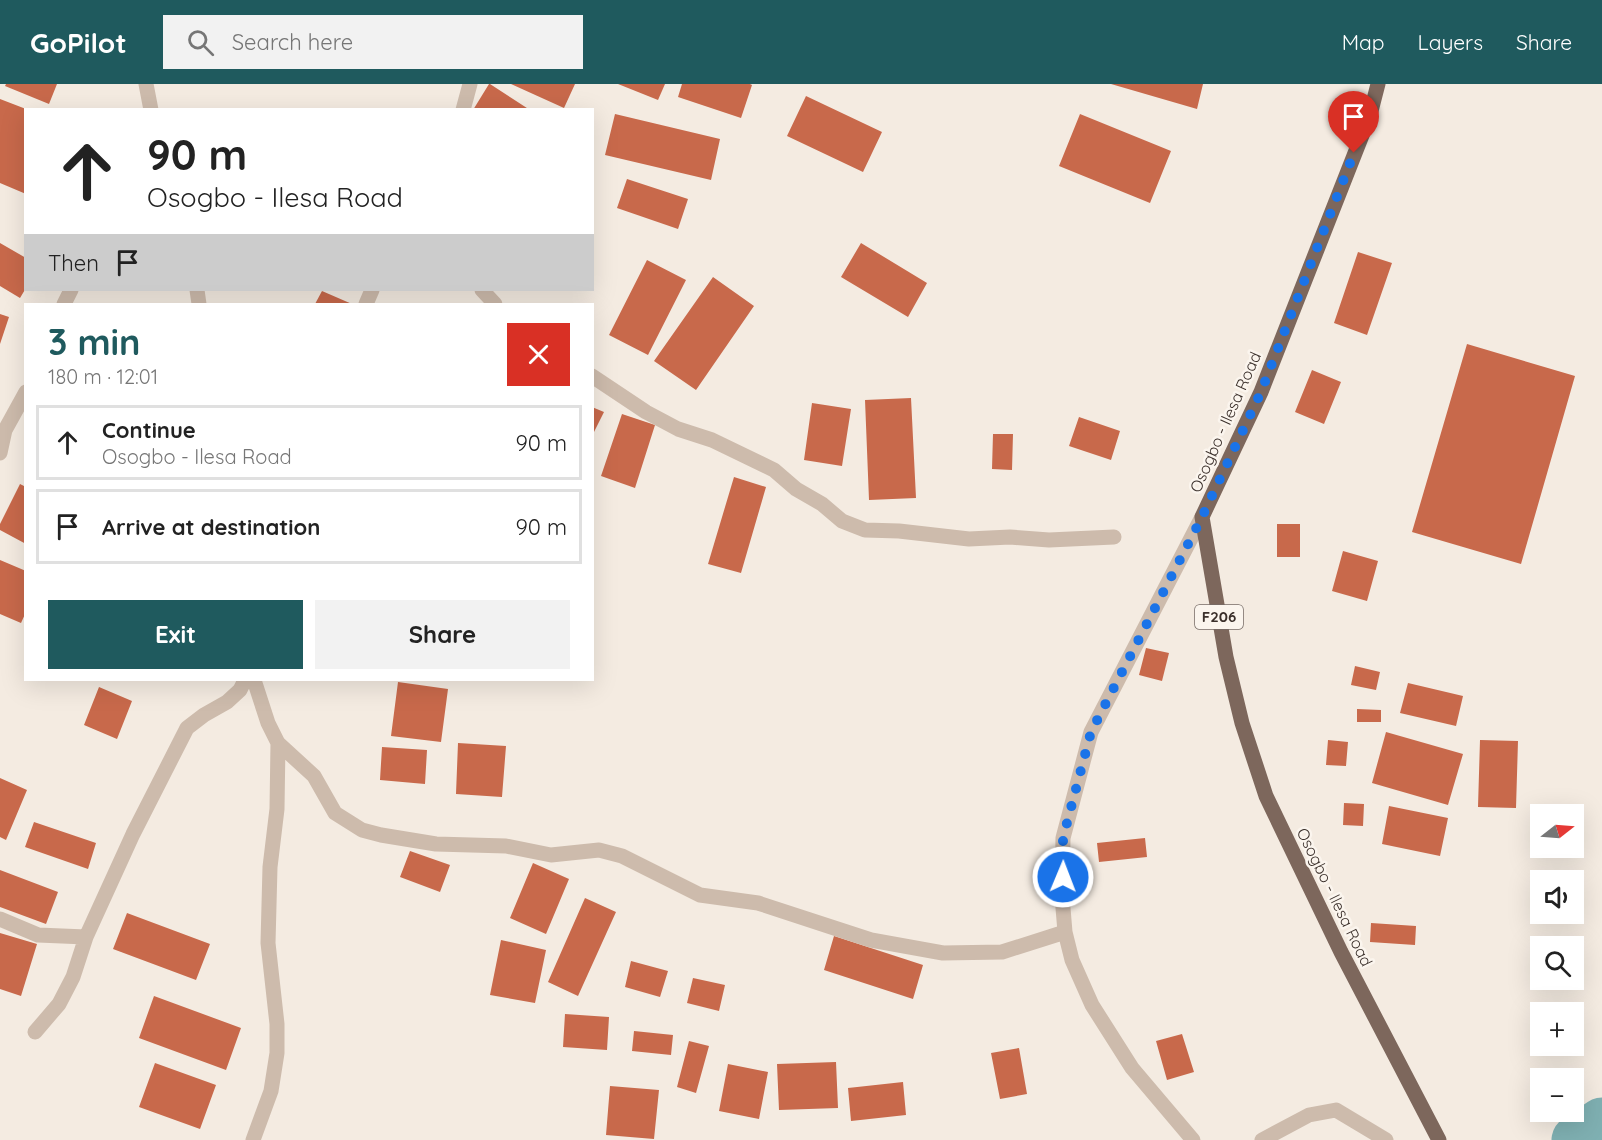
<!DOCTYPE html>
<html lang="en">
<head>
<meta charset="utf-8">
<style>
	:root { --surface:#fff; --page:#f2f2f2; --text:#222; --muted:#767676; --line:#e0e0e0; --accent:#1f5a5e }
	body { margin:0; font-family:Quicksand,sans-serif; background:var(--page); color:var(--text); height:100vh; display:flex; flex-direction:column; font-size:22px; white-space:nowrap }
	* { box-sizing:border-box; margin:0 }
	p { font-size:20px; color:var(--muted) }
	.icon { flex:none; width:33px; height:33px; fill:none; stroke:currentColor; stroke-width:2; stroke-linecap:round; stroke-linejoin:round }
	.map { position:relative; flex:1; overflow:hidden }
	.sheet { position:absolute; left:24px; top:219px; width:570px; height:378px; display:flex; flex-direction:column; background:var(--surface); border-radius:0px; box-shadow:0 6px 24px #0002 }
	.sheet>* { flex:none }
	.banner { position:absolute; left:24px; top:24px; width:570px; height:183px; border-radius:0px; box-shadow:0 6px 24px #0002; background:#fff; color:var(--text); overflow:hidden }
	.needle { width:39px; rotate:73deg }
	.tools { position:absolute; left:1530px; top:720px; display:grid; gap:12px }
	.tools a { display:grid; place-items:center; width:54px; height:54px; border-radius:0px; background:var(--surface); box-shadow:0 6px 24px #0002; font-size:30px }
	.pin { position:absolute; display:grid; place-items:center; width:51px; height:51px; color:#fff; margin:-62px -26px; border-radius:50% 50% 50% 0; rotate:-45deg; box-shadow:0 0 6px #0007 }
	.pin .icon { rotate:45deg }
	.me { position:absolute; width:66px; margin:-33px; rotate:1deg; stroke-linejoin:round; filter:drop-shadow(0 0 4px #0008) }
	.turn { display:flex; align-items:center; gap:21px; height:126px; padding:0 24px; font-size:27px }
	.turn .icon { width:78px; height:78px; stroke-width:2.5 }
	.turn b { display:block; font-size:42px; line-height:51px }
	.then { display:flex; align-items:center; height:57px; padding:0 24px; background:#0003; gap:12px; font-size:22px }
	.round { display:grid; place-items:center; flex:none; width:63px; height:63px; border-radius:0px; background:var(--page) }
	.head { display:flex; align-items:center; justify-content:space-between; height:102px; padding:0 24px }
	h1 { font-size:36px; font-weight:700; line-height:45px; color:var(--accent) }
	.action { display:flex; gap:12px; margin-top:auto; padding:12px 24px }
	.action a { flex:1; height:69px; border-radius:0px; background:var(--accent); color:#fff; font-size:24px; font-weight:700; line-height:69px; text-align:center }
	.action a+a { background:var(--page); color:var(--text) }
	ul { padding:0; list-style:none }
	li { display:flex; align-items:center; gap:18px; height:75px; margin:0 12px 9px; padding:0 12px; border:3px solid var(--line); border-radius:0px }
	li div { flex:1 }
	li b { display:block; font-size:22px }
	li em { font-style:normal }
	header { display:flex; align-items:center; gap:36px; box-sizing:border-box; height:84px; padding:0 30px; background:var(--accent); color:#fff }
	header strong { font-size:28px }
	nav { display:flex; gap:33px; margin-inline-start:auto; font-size:21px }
	.search { width:420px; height:54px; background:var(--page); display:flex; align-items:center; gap:15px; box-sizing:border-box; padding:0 21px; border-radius:0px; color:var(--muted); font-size:22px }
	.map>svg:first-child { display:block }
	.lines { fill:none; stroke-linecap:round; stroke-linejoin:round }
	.river { stroke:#7fb0b2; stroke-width:51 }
	.building { fill:#c8694b }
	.street { stroke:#cdbbac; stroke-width:15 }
	.primary { stroke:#7d675c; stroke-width:15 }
	.route { stroke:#1a73e8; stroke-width:10; stroke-dasharray:0 18 }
	.labels { text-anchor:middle; stroke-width:5; stroke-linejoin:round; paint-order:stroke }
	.shield { fill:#fbf5ee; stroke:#756b66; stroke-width:1.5 }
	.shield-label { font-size:15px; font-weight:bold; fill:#3b302b }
	.street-label { font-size:16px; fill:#3b302b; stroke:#fbf5ee }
</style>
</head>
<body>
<header>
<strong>GoPilot</strong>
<div class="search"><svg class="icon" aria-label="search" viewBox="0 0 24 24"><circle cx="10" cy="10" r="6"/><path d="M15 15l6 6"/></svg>Search here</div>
<nav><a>Map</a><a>Layers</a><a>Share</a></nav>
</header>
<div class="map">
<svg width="1602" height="1056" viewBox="0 0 1602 1056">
	<rect width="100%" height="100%" fill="#f4ebe1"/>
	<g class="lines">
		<path class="river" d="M1577,1056L1602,1039"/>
	</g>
	<path class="building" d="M6,0H57L49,20L5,2Z
		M489,0H490L530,26H473Z
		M511,0H575L564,24Z
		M618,0H665L658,16Z
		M682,0H750L752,1L741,34L678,13Z
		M1111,0H1203L1197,25Z
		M806,12L882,48L863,88L787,52Z
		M0,15L26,25V110L0,99Z
		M615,30L720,55L711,96L605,71Z
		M1080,30L1171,67L1150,119L1059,82Z
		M627,95L688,115L678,145L617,124Z
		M0,159L26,174V204L20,214L0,202Z
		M861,159L927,199L908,233L841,193Z
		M1358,168L1392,179L1367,251L1334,239Z
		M647,176L686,196L648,271L609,251Z
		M713,193L754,222L696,306L654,277Z
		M322,207L352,220H315Z
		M0,230L9,233L0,260Z
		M1467,260L1575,292L1521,480L1412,448Z
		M1312,286L1341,298L1324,340L1295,328Z
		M911,314L916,414L869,416L865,316Z
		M812,319L851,325L842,382L804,376Z
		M592,323L604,328L592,352Z
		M622,330L655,341L635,404L601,392Z
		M1079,333L1120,347L1111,376L1069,362Z
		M993,350H1013L1012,386L992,385Z
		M734,393L766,403L741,489L708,480Z
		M20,400L26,403V460L0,446V440Z
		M1277,440H1300V473H1277Z
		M1343,467L1378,477L1367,517L1332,507Z
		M0,476L26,487V528L21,539L0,530Z
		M1146,564L1169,569L1162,597L1139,591Z
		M1355,582L1380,588L1376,606L1351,601Z
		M398,598L448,605L441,658L391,652Z
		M1408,599L1463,612L1456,642L1400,629Z
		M99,603L132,617L117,655L84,641Z
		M1357,625L1381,626V638H1357Z
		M1386,648L1463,670L1448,721L1372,699Z
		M1328,656L1348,658L1346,682L1326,681Z
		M1480,656L1518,657L1516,724L1478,723Z
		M458,659L506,662L502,713L456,710Z
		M382,663L427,666L425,700L380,696Z
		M0,694L27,706L6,756L0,753Z
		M1344,719L1364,720L1363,742L1343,741Z
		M1389,722L1448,734L1440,772L1382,760Z
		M34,738L96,759L88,785L25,763Z
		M1145,754L1147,773L1099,778L1097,759Z
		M410,767L450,781L440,808L400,793Z
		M533,779L569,795L546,850L510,834Z
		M0,786L58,808L46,840L0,823Z
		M585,814L616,828L578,912L548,898Z
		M127,829L210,860L196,896L113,865Z
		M1371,839L1416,842L1415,861L1370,858Z
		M0,849L37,860L21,912L0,905Z
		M834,852L923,881L913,915L824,886Z
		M501,856L546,866L535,919L490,911Z
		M631,877L668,887L660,913L625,903Z
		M693,894L725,901L719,927L687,919Z
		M154,912L241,944L226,986L139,954Z
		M565,930L609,933L607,966L563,963Z
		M634,947L673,951L671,971L632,967Z
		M1182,950L1194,988L1167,996L1156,957Z
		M689,957L709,962L696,1009L677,1003Z
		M1019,964L1027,1010L1000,1015L991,969Z
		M836,978L838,1024L779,1026L777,980Z
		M155,979L216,1001L200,1045L139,1023Z
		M728,980L768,988L759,1035L719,1027Z
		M903,998L906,1031L851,1037L848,1004Z
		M610,1002L659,1006L654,1055L606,1051Z"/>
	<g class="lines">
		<path class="street" d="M146,0L151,26
			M463,26L470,0
			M197,206L199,220
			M482,206L495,220
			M64,220L71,206
			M366,220L372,206
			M592,292L646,328L678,345L712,356L774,386L796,405L822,420L842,437L865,446L899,447L969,455L1010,453L1049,456L1114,453
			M0,369L5,346L26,308
			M254,596L268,639L278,659L314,692L335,729L362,746L381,751L436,760L506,762L551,771L599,766L622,772L700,811L758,819L871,856L943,869L1002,868L1065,848
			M0,835L38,851L86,853
			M35,948L59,920L73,893L86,853L133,750L187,644L204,631L227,618L240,606L245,596
			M253,1056L271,1007L277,969V940L268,859L270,783L277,725L278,659
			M1193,1056L1132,984L1092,921L1072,876L1065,848L1062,812L1063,754L1091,648L1202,433
			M1262,1056L1309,1031L1336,1026L1386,1056"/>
		<path class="primary" d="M1378,0L1370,31L1261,308L1202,433L1226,573L1242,639L1266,712L1341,868L1439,1056"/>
	</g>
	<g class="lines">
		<path class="route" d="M1063,793V754L1091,648L1202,433L1261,308L1354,69"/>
	</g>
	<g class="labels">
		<rect class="shield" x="1195" y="521" width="48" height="24" rx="4.5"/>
		<g class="shield-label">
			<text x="1219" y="538">F206</text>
		</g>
		<g class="street-label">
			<text transform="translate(1225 338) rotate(-66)" y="6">Osogbo - Ilesa Road</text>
			<text transform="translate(1335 813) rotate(64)" y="6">Osogbo - Ilesa Road</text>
		</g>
	</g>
</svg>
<div class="tools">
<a><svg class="needle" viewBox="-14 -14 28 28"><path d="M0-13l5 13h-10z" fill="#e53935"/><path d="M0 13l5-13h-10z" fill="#767676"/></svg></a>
<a><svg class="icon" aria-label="sound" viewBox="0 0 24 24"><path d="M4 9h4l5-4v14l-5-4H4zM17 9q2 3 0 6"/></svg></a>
<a><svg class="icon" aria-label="search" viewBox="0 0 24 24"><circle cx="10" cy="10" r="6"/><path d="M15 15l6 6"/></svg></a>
<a>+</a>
<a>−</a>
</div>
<div class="pin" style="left:1354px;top:69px;background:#d93025"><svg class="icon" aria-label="arrive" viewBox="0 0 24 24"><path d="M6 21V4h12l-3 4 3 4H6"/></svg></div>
<svg class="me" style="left:1063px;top:793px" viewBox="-20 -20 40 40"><circle r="17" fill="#1a73e8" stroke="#fff" stroke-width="3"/><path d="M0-11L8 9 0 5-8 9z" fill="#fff"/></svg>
<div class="banner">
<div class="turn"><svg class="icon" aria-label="ahead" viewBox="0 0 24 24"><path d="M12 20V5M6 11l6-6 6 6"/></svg><div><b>90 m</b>Osogbo - Ilesa Road</div></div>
<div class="then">Then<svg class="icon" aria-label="arrive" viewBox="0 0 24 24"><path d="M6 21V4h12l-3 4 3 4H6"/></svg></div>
</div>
<section class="sheet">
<div class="head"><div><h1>3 min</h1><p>180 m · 12:01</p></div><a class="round" style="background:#d93025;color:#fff"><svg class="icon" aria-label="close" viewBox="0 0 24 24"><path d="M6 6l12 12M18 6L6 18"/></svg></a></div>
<ul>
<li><svg class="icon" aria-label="ahead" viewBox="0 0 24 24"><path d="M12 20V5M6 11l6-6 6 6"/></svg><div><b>Continue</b><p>Osogbo - Ilesa Road</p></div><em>90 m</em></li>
<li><svg class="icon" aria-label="arrive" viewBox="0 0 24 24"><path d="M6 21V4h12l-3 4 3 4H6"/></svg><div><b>Arrive at destination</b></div><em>90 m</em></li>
</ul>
<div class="action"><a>Exit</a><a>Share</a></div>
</section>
</div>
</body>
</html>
